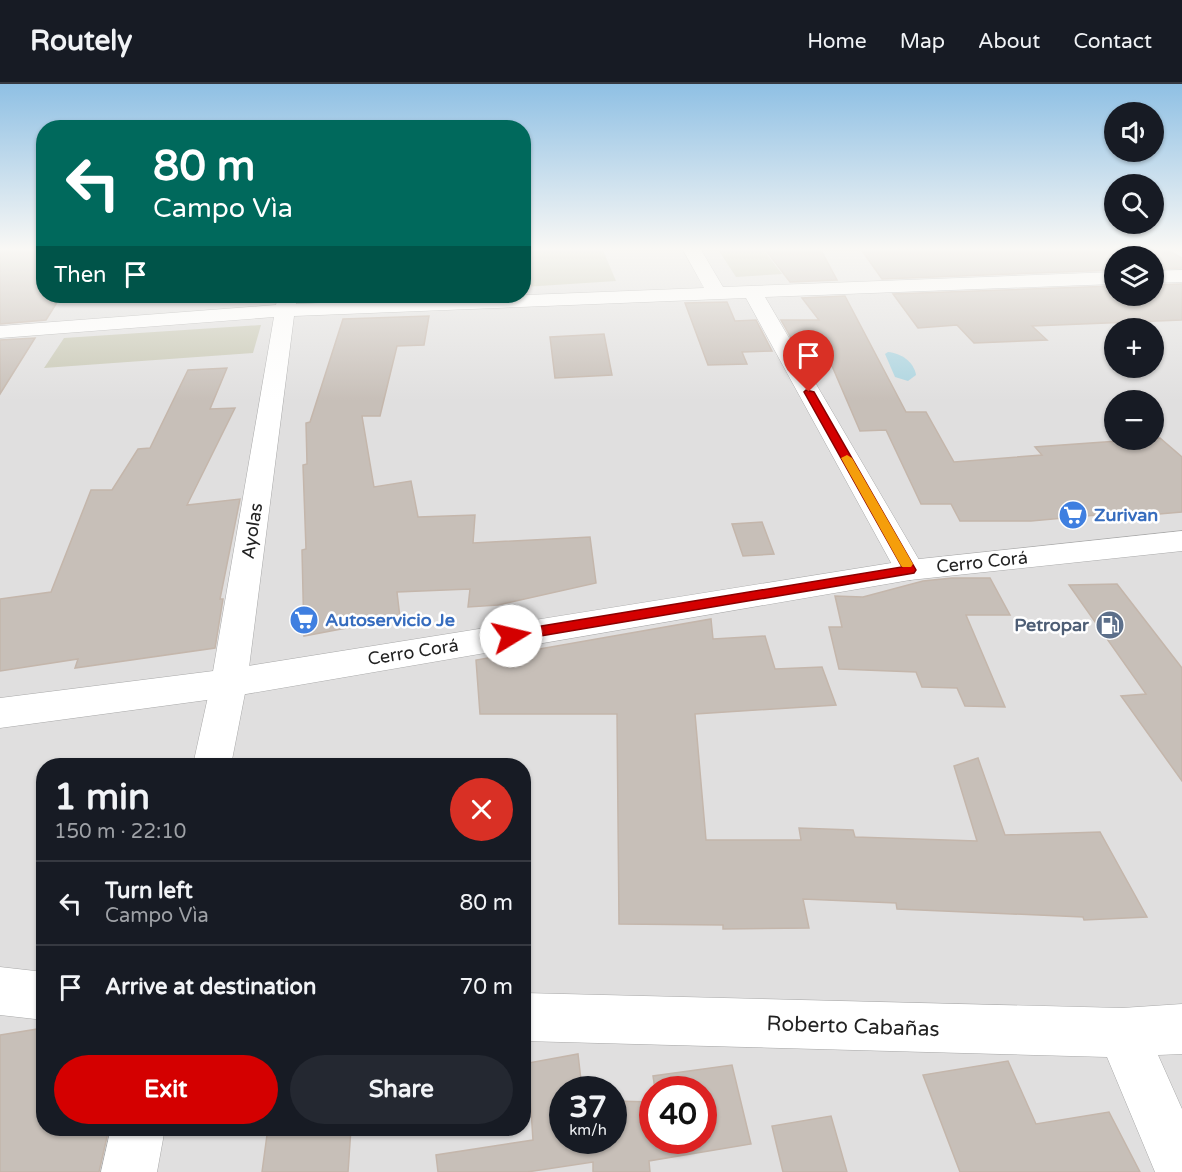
<!DOCTYPE html>
<html lang="en">
<head>
<meta charset="utf-8">
<style>
	:root { --surface:#171b24; --page:#242831; --text:#f1f3f6; --muted:#9ea1a6; --line:#363941; --accent:#d40000 }
	body { margin:0; font-family:"Varela Round",sans-serif; background:var(--page); color:var(--text); height:100vh; display:flex; flex-direction:column; font-size:22px; white-space:nowrap }
	* { box-sizing:border-box; margin:0 }
	p { font-size:20px; color:var(--muted) }
	.icon { flex:none; width:33px; height:33px; fill:none; stroke:currentColor; stroke-width:2; stroke-linecap:round; stroke-linejoin:round }
	.map { position:relative; flex:1; overflow:hidden }
	.side { position:absolute; left:36px; top:674px; width:495px; height:378px; display:flex; flex-direction:column; background:var(--surface); border-radius:24px; box-shadow:0 2px 4px #0004 }
	.side>* { flex:none }
	.guide { position:absolute; left:36px; top:36px; width:495px; height:183px; border-radius:24px; box-shadow:0 2px 4px #0004; background:#00695c; color:#fff; overflow:hidden }
	.tools { position:absolute; left:1104px; top:18px; display:grid; gap:12px }
	.tools a { display:grid; place-items:center; width:60px; height:60px; border-radius:50%; background:var(--surface); box-shadow:0 2px 4px #0004; font-size:30px }
	.speed { position:absolute; left:549px; top:992px; display:flex; gap:12px; font-size:30px; font-weight:700; text-align:center }
	.speed>* { display:grid; place-content:center; width:78px; height:78px; border-radius:50%; background:var(--surface); box-shadow:0 2px 4px #0004; line-height:1 }
	.speed small { font-size:15px; font-weight:400 }
	.speed .limit { border:9px solid #d22; background:#fff; color:#111 }
	.pin { position:absolute; display:grid; place-items:center; width:51px; height:51px; color:#fff; margin:-62px -26px; border-radius:50% 50% 50% 0; rotate:-45deg; box-shadow:0 0 6px #0007 }
	.pin .icon { rotate:45deg }
	.me { position:absolute; width:66px; margin:-33px; rotate:81deg; stroke-linejoin:round; filter:drop-shadow(0 0 4px #0008) }
	.turn { display:flex; align-items:center; gap:21px; height:126px; padding:0 18px; font-size:27px }
	.turn .icon { width:78px; height:78px; stroke-width:2.5 }
	.turn b { display:block; font-size:42px; line-height:51px }
	.then { display:flex; align-items:center; height:57px; padding:0 18px; background:#0003; gap:12px; font-size:22px }
	.round { display:grid; place-items:center; flex:none; width:63px; height:63px; border-radius:32px; background:var(--page) }
	.headline { display:flex; align-items:center; justify-content:space-between; height:102px; padding:0 18px }
	h1 { font-size:36px; font-weight:700; line-height:45px }
	.cta { display:flex; gap:12px; margin-top:auto; padding:12px 18px }
	.cta a { flex:1; height:69px; border-radius:36px; background:var(--accent); color:#fff; font-size:24px; font-weight:700; line-height:69px; text-align:center }
	.cta a+a { background:var(--page); color:var(--text) }
	ul { padding:0; list-style:none }
	li { display:flex; align-items:center; gap:18px; height:84px; padding:0 18px; border-top:2px solid var(--line) }
	li div { flex:1 }
	li b { display:block; font-size:22px }
	li em { font-style:normal }
	header { display:flex; align-items:center; gap:36px; box-sizing:border-box; height:84px; padding:0 30px; background:var(--surface); border-bottom:2px solid var(--line) }
	header strong { font-size:28px }
	nav { display:flex; gap:33px; margin-inline-start:auto; font-size:21px }
	.map>svg:first-child { display:block }
	.residential { fill:#e0dfdf; fill-rule:evenodd }
	.construction { fill:#c7c7b4 }
	.water { fill:#aad3df }
	.building { fill:#c7bfb8; stroke:#c4b6ab; stroke-width:1.5 }
	.lines { fill:none; stroke-linecap:round; stroke-linejoin:round }
	.minor-casing { stroke:#a9a9a9; stroke-width:1 }
	.tertiary-casing { stroke:#a9a9a9; stroke-width:1 }
	.minor { fill:#fff; fill-rule:evenodd }
	.tertiary { fill:#fff; fill-rule:evenodd }
	.route { fill:#d40000; stroke:#8a0000; stroke-width:1.5 }
	.slow { fill:#f59e0b }
	.labels { text-anchor:middle; stroke-width:5; stroke-linejoin:round; paint-order:stroke }
	.shop-label { font-size:18px; font-weight:bold; fill:#366cbe; stroke:#fff; text-anchor:start }
	.street-label { font-size:18px; fill:#222; stroke:#fff }
	.service-label { font-size:18px; font-weight:bold; fill:#4e5e75; stroke:#fff; text-anchor:end }
	.near-street-label { font-size:21px; fill:#222; stroke:#fff }
</style>
</head>
<body>
<header>
<strong>Routely</strong>
<nav><a>Home</a><a>Map</a><a>About</a><a>Contact</a></nav>
</header>
<div class="map">
<svg width="1182" height="1088" viewBox="0 0 1182 1088">
	<rect width="100%" height="100%" fill="#f2efe9"/>
	<path class="residential" d="M0,164L44,212H524V164H1182V1088H0ZM1114,172H1154V212H1114ZM1114,244H1154V284H1114ZM1114,316H1154V356H1114ZM44,681H524V1044H44ZM562,1005H614V1056H562ZM652,1005H704V1056H652Z"/>
	<path class="construction" d="M524,164H602L616,197L524,203Z
		M717,164H762L782,190L736,193Z
		M261,241L253,269L44,284L64,254Z"/>
	<path class="water" d="M888,268C901,269 914,278 916,291L908,297L895,293L885,270Z"/>
	<path class="building" d="M0,164H44V212H61L46,236L0,240Z
		M764,164H799L802,168H822L837,196L790,198Z
		M929,164H1165L1182,174V184L1154,185V172H1114V186L882,195L863,168Z
		M1182,200V236L1032,242L1047,256L974,259L957,241L918,244L893,210L1114,202V212H1154V201Z
		M845,212L906,328H926L954,378L1042,371L1035,363L1160,354L1182,373V428L1102,435L1097,431L1031,437H960L951,420H921L886,346L860,347L832,282H820L813,265L798,266L781,236H819L802,214Z
		M727,218L735,237L756,236L772,267L742,268L747,280L708,281L685,219Z
		M429,232L424,261L397,262L380,332H362L374,403L411,397L418,433L475,431L473,459L590,453L596,499L498,521L468,523L470,505L397,508L400,534L304,552L302,466L306,465L303,381L307,380L306,339L310,338L343,235Z
		M604,250L612,291L555,294L550,253Z
		M35,254L0,310V256Z
		M227,284L210,325L235,324L187,421L240,415L220,515H223L215,564L75,584L78,575L0,587V515L51,508L91,406H112L138,365L150,364L188,286Z
		M762,438L774,470L743,472L732,440Z
		M952,494H990L1010,531H966L1005,623L965,622L957,604L922,603L916,588L839,585L829,543H842L835,512L863,513L923,497Z
		M1117,500L1182,584V697L1121,612L1146,610L1069,501Z
		M711,535L713,555L765,552L775,585L822,583L836,621L695,630L706,756H801L799,744L853,746L855,753L977,757L954,682L978,674L1005,751L1100,748L1147,833L1084,836L1083,833L897,825L896,819L803,815L809,844L723,845V841L619,840L617,630H480L476,576Z
		M44,944V1044H109L99,1088H0V951Z
		M578,970L582,1005H562V1056H614V1017L652,1018V1056H704V1005H655L653,992L732,981L751,1060L649,1077L650,1088H593V1078L527,1088H438L436,1071L533,1056L528,979Z
		M1008,977L1036,1040L1109,1028L1140,1088H960L923,991Z
		M831,1032L847,1088H783L772,1042Z
		M315,1044H351L348,1088H262L267,1051Z"/>
	<g class="lines">
		<g class="minor-casing">
			<path id="minor" d="M682,164H700L723,203L1114,188V200L765,213L925,486L921,493L910,496L899,493L895,486L746,214L294,232L247,599L231,681H193L211,599L274,233L0,254V242L276,221L278,212H296V220L704,204Z
				M1182,186V198L1154,199V187Z
				M0,883L44,888V936L0,931Z
				M524,909L1122,924L1182,920V970L1158,971L1182,1025V1088H1155L1107,973L524,957Z
				M111,1044H165L157,1088H101Z"/>
		</g>
		<g class="tertiary-casing">
			<path id="tertiary" d="M1182,447V467L910,496L229,613L0,644V614L229,585L910,476Z"/>
		</g>
		<use href="#minor" class="minor"/>
		<use href="#tertiary" class="tertiary"/>
	</g>
	<linearGradient id="sky" x2="0" y2="1"><stop stop-color="#8fc0e4"/><stop offset="0.52" stop-color="#f9f8f5"/><stop offset="1" stop-color="#f9f8f5" stop-opacity="0"/></linearGradient>
	<rect width="1182" height="317" fill="url(#sky)"/>
	<path class="route" d="M806,306L814,308L916,486L914,489L511,557L506,555L504,552L511,547L902,483L804,308Z"/>
	<path class="slow" d="M847,371L852,374L913,480L911,483H902L900,480L841,374Z"/>
	<defs>
		<g id="supermarket-disc" transform="scale(1.5)"><circle r="9.5" fill="#3f7fe0" stroke="#fff"/><path d="M-6-5.5h2.5l.6 2H6L4.5 2H-2.5L-4.4-4H-6ZM-1.5 3.2a1.3 1.3 0 1 0 .1 0ZM3 3.2a1.3 1.3 0 1 0 .1 0Z" fill="#fff"/></g>
		<g id="fuel-disc" transform="scale(1.5)"><circle r="9.5" fill="#5c6f8a" stroke="#fff"/><path d="M-5.5-6h7V0h2V4h1.3V-2.5L3-4.5l.8-.8L6-3V5H2.5V1h-1V6h-7ZM-4.2-4.7v3.2H.2V-4.7Z" fill="#fff"/></g>
	</defs>
	<g fill-rule="evenodd">
		<use href="#supermarket-disc" x="1073" y="431"/>
		<use href="#supermarket-disc" x="304" y="536"/>
		<use href="#fuel-disc" x="1110" y="541"/>
	</g>
	<g class="labels">
		<g class="shop-label">
			<text x="1094" y="437">Zurivan</text>
			<text x="325" y="542">Autoservicio Je</text>
		</g>
		<g class="street-label">
			<text transform="translate(252 447) rotate(-81)" y="6">Ayolas</text>
			<text transform="translate(982 478) rotate(-6)" y="6">Cerro Corá</text>
			<text transform="translate(413 568) rotate(-9)" y="6">Cerro Corá</text>
		</g>
		<g class="service-label">
			<text x="1089" y="547">Petropar</text>
		</g>
		<g class="near-street-label">
			<text transform="translate(853 942) rotate(2)" y="7">Roberto Cabañas</text>
		</g>
	</g>
</svg>
<div class="tools">
<a><svg class="icon" aria-label="sound" viewBox="0 0 24 24"><path d="M4 9h4l5-4v14l-5-4H4zM17 9q2 3 0 6"/></svg></a>
<a><svg class="icon" aria-label="search" viewBox="0 0 24 24"><circle cx="10" cy="10" r="6"/><path d="M15 15l6 6"/></svg></a>
<a><svg class="icon" aria-label="layers" viewBox="0 0 24 24"><path d="M12 4l9 5-9 5-9-5zM3 14l9 5 9-5"/></svg></a>
<a>+</a>
<a>−</a>
</div>
<div class="speed"><div>37<small>km/h</small></div><div class="limit">40</div></div>
<div class="pin" style="left:809px;top:308px;background:#d93025"><svg class="icon" aria-label="arrive" viewBox="0 0 24 24"><path d="M6 21V4h12l-3 4 3 4H6"/></svg></div>
<svg class="me" style="left:511px;top:552px" viewBox="-20 -20 40 40"><circle r="19" fill="#fff"/><path d="M0-13L10 11 0 6-10 11z" fill="#d40000"/></svg>
<div class="guide">
<div class="turn"><svg class="icon" aria-label="left" viewBox="0 0 24 24"><path d="M17 20v-9H6M10 6l-5 5 5 5"/></svg><div><b>80 m</b>Campo Vìa</div></div>
<div class="then">Then<svg class="icon" aria-label="arrive" viewBox="0 0 24 24"><path d="M6 21V4h12l-3 4 3 4H6"/></svg></div>
</div>
<section class="side">
<div class="headline"><div><h1>1 min</h1><p>150 m · 22:10</p></div><a class="round" style="background:#d93025;color:#fff"><svg class="icon" aria-label="close" viewBox="0 0 24 24"><path d="M6 6l12 12M18 6L6 18"/></svg></a></div>
<ul>
<li><svg class="icon" aria-label="left" viewBox="0 0 24 24"><path d="M17 20v-9H6M10 6l-5 5 5 5"/></svg><div><b>Turn left</b><p>Campo Vìa</p></div><em>80 m</em></li>
<li><svg class="icon" aria-label="arrive" viewBox="0 0 24 24"><path d="M6 21V4h12l-3 4 3 4H6"/></svg><div><b>Arrive at destination</b></div><em>70 m</em></li>
</ul>
<div class="cta"><a>Exit</a><a>Share</a></div>
</section>
</div>
</body>
</html>
